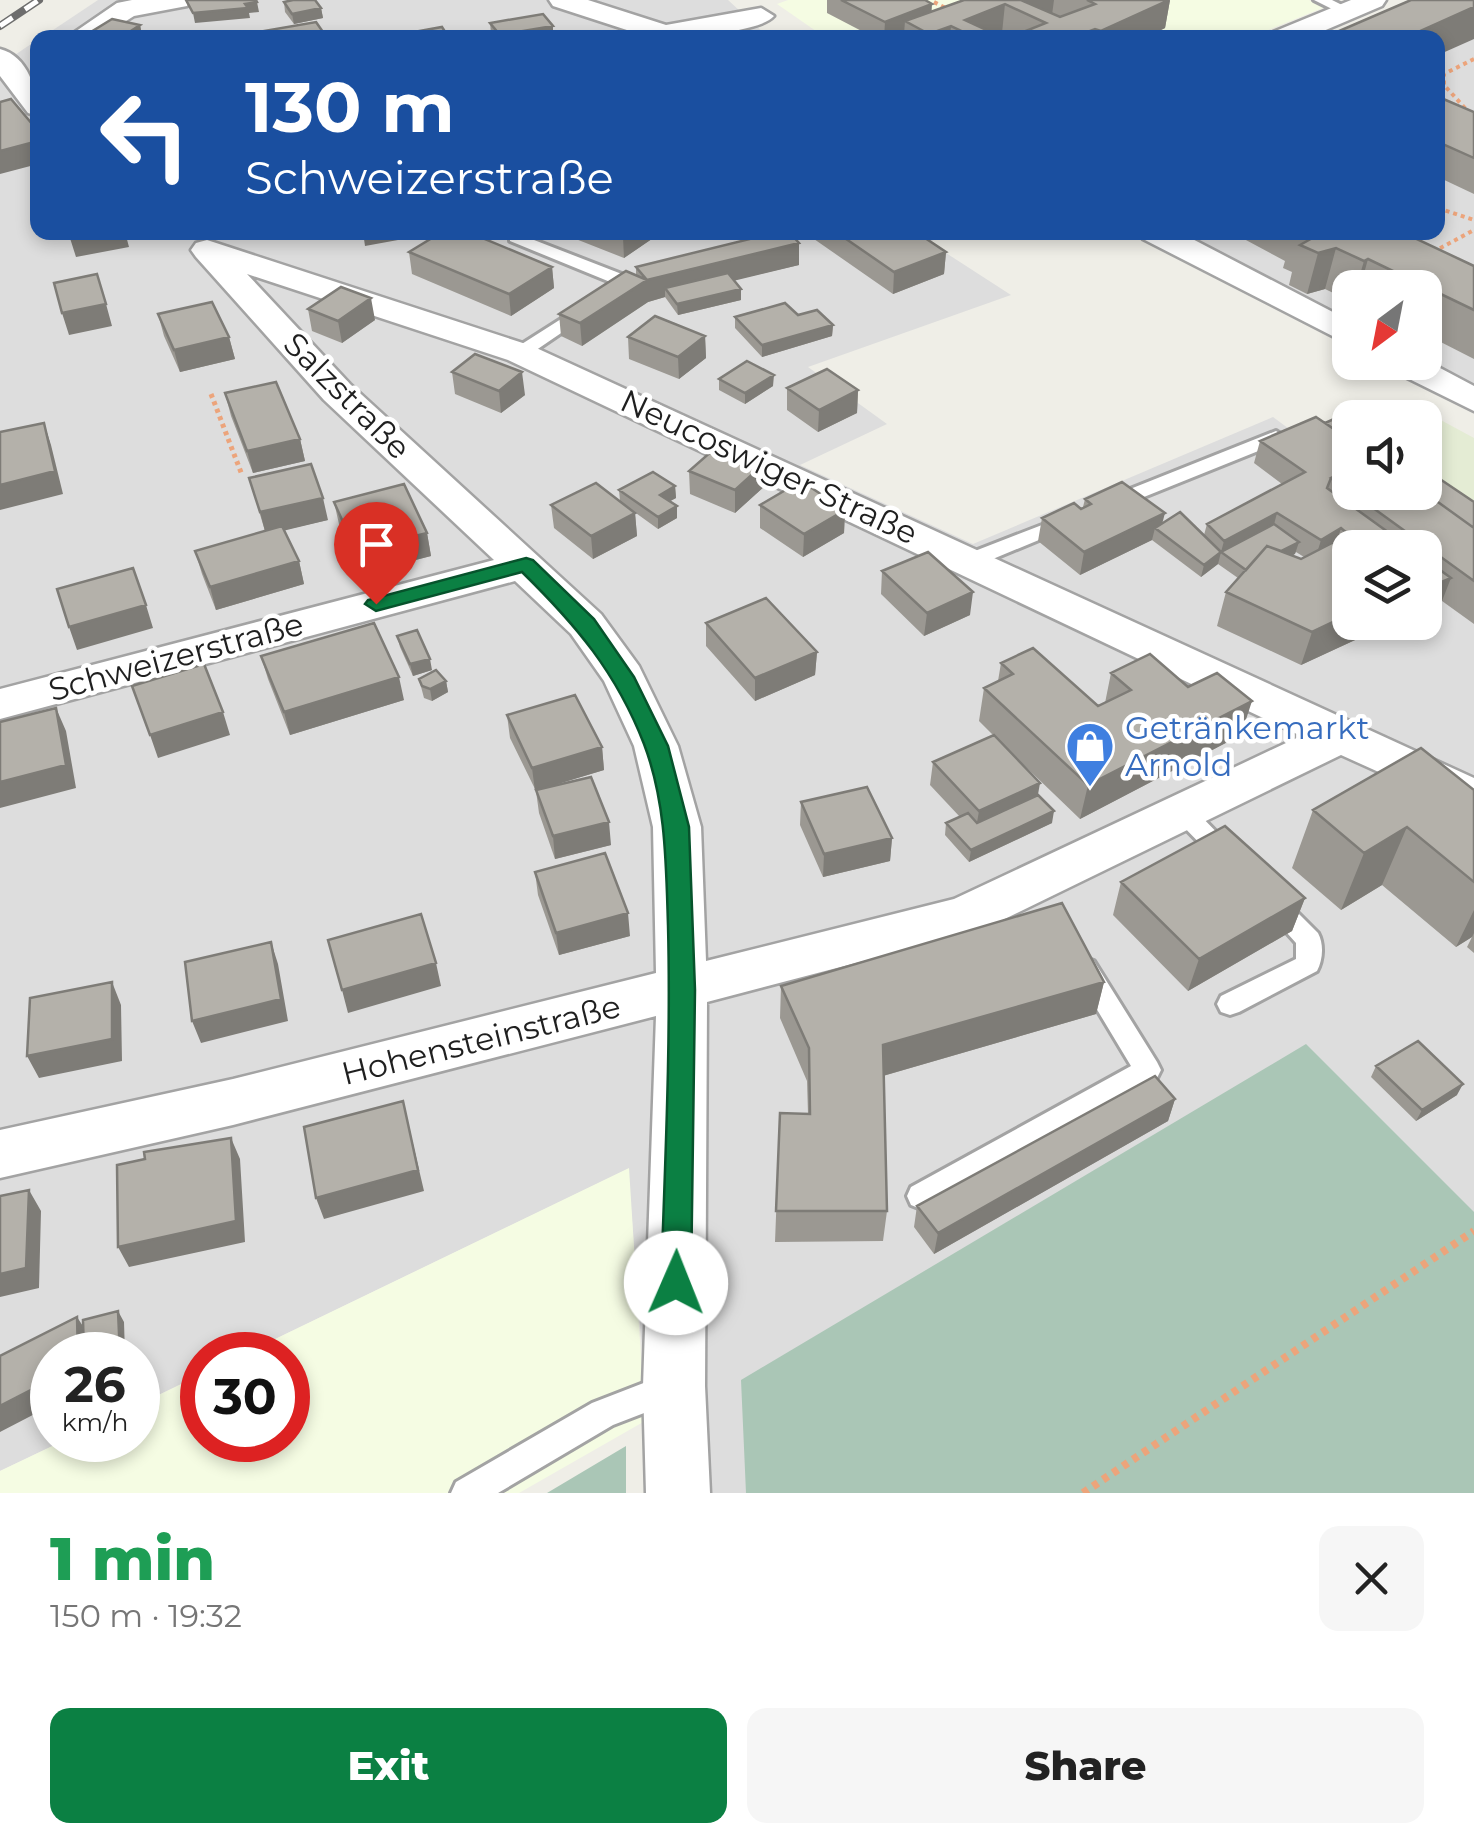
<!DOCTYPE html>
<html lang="en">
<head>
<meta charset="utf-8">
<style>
	:root { --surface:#fff; --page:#f6f6f6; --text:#222; --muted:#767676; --accent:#0b8043 }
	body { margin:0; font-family:Montserrat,sans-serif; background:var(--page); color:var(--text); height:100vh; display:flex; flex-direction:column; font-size:38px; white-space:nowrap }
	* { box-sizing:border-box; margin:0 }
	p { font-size:32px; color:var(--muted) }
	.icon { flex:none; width:55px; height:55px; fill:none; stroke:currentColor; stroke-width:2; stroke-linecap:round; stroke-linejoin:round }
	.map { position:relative; height:1493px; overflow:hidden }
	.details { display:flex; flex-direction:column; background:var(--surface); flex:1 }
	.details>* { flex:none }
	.banner { position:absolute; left:30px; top:30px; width:1415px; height:210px; border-radius:20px; box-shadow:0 5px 15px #0003; background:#1a4fa0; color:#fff; overflow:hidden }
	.needle { width:65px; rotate:212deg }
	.tools { position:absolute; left:1332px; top:270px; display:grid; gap:20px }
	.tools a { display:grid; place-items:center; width:110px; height:110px; border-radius:20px; background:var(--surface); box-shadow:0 5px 15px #0003; font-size:50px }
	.speed { position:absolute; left:30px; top:1332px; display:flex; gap:20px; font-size:50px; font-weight:700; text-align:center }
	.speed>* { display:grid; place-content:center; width:130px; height:130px; border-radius:50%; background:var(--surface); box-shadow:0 5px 15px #0003; line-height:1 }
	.speed small { font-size:25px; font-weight:400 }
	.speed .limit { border:15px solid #d22; background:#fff; color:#111 }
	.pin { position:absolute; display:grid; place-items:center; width:85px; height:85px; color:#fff; margin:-102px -42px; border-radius:50% 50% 50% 0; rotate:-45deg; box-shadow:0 0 10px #0007 }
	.pin .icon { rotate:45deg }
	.me { position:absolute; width:110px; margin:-55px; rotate:1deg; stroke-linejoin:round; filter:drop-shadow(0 0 8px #0008) }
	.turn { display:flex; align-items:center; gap:35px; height:210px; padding:0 50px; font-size:45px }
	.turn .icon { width:130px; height:130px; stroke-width:2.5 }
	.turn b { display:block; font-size:70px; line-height:85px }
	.round { display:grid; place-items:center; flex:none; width:105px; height:105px; border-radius:20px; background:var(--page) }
	.head { display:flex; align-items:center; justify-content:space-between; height:170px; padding:0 50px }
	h1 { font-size:60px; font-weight:800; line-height:75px; color:#1e9e55 }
	.cta { display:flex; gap:20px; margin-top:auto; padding:20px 50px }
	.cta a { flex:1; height:115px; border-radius:20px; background:var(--accent); color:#fff; font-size:40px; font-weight:800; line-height:115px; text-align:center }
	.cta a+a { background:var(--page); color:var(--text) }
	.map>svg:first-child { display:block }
	.residential { fill:#ddd; fill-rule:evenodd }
	.education { fill:#f5fce3 }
	.farmland { fill:#e4ecd4 }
	.cemetery { fill:#aac6b6 }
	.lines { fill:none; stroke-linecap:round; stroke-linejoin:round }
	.service-casing { stroke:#a3a3a3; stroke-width:6 }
	.minor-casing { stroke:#a3a3a3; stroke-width:5 }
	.path-far2 { stroke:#eca47b; stroke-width:4; stroke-dasharray:4 4; stroke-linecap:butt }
	.path-far1 { stroke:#eca47b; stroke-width:5; stroke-dasharray:4 4; stroke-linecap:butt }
	.path { stroke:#eca47b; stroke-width:8; stroke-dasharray:6 6; stroke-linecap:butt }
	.service { fill:#fff; fill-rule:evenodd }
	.minor { fill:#fff; fill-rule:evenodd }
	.rail-casing { stroke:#6d6d6d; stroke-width:8 }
	.rail { stroke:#fff; stroke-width:5; stroke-dasharray:15; stroke-linecap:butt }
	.wall { fill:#9b9892; fill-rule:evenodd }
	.shaded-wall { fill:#7e7c77 }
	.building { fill:#b4b1aa; stroke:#7e7c77; stroke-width:2.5 }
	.route { fill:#0b8043; stroke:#07532c; stroke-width:2.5 }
	.labels { text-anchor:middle; stroke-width:9; stroke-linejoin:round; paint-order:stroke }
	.street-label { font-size:32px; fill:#1f1f1f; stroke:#fff }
	.shop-label { font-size:32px; fill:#366cbe; stroke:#fff; text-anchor:start }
</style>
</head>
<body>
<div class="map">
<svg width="1474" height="1493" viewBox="0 0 1474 1493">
	<rect width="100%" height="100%" fill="#efeee7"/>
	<path class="residential" d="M98,0H728L768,37L41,38Z
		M1474,0V386L1425,361V288H1350V323L1174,233L1438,232V38Z
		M37,40L38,232L951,233L929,242L1011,295L808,367L887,424L800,465L973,544L1273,417L1350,474V492L1474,566V1493H653L628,1169L242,1355H202V1374L138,1405V1355H52V1440H65L0,1471V65ZM1350,548H1425V622H1350Z"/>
	<path class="education" d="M788,0H1309L1325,7L1251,37L826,38L777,4Z
		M629,1168L645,1421L519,1493H0V1471L65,1440H138V1405L202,1374V1440H288V1355H242Z"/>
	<path class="farmland" d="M1411,404L1474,438V511L1425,478V418H1374Z"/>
	<path class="cemetery" d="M1306,1044L1474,1212V1493H746L741,1380Z
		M626,1446V1493H547Z"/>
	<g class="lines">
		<g class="service-casing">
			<path id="service" d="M1314,0H1332L1354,11L1342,14Z
				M516,233L632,278L634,282L632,286H620L510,241V235Z
				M583,305L589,306V314L526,357H514V349Z
				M1276,431L1285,437L1283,441L1119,507L1112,509L1102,503L1105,499Z
				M1068,515L1075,517L1078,521L1075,525L976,566H962L959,561L962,556Z
				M1183,803L1191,806L1234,850L1238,856L1234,862H1218L1175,818L1171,812L1175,806Z
				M1273,894L1282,897L1318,933C1324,944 1323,960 1317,971L1239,1012L1230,1015L1221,1012L1217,1004L1221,996L1296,959V943L1261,904L1264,897Z
				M1085,958L1094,961L1157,1062L1161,1070L1157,1078L931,1205L921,1209L911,1205L907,1196L911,1187L1131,1066L1072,968L1076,961Z
				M672,1372L683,1376L687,1387L683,1398L613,1425L498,1493H451L456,1482L592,1403Z"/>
		</g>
		<g class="minor-casing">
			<path id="minor" d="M132,0H191L187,6L134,16L99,38H66L117,3Z
				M549,0H588L666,25L761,8L774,16C757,36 656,38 628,38L633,32L553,6Z
				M1351,0H1386L1382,6L1307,38H1270L1273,32Z
				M0,49C28,56 38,91 38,116L28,113L0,76Z
				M1138,232H1179L1350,321V345L1143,239Z
				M207,240L532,346L1474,778V815L1341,755L982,930L707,1002L705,1386L710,1493H646L643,1386L656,1016L233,1125L0,1178V1130L233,1079L656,973L653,827L634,746L604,681L571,634L515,581L0,719V689L494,560L324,400L196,257L191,250L196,243ZM247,274L508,360L1301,736L954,899L706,961L701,827L678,746L639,666L601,614L350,384Z
				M1425,360L1474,386V411L1389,369L1384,362Z"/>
		</g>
		<path class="path-far2" d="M934,2L951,11
			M1474,59L1444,74V85L1474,118
			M1438,208L1474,220
			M1433,252L1474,230"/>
		<path class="path-far1" d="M211,394L242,475"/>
		<path class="path" d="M1083,1493L1474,1231"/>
		<use href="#service" class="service"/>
		<use href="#minor" class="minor"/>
		<g class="rail-casing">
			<path id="rail" d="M0,26L39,0"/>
		</g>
		<use href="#rail" class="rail"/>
	</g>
	<path class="wall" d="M827,0H925L932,12L964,0H1170L1165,28L1145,38L1010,37L1002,33L998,35L1004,38H904V34L895,38H875L827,13Z
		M284,2L321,8L323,18L294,24L285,12Z
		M490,23L553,26V36L495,38L491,33Z
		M140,25L142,35L138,38H92L91,32Z
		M1438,99L1474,112V194L1438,177Z
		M558,232H662L624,258Z
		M814,232H916L946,252L944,274L893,294L814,239Z
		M1231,232H1402L1474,266V359L1425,334V288H1350V301L1325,289L1307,294L1289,285L1292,272L1283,268L1285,261Z
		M799,243V265L734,280L741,300L678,315L665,297L648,302L582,346L561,336L559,314L636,275V267Z
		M409,252L552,267L554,288L511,316L412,274Z
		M308,309L375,320L342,343L312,331Z
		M158,314L229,337L235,359L180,372L164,336Z
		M798,315L833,325L832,336L762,357L735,328V317Z
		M705,336L706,358L679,379L629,359L628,337Z
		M452,372L525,395L501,413L455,394Z
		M719,379L773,386L745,404L719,390Z
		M787,388L858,390L857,413L818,432L787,410Z
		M225,393L300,439L305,461L253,473L231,416Z
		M1325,423L1474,502V624L1442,601L1425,608V548H1350V622H1394L1301,665L1217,626L1226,592L1238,578L1218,564L1201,577L1152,540L1080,575L1038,541L1042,518L1081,509L1083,507L1085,499L1204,535L1207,524L1282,484L1254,463L1260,441ZM1296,552L1304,557L1301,559L1292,556Z
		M766,462V485L735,513L690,494L689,471Z
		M249,478L328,520L284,530L299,561L304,584L216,610L202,574L195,551L265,531Z
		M675,486L676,498L670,501L677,518L658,529L622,503L635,513L637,536L593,559L554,528L551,505L620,501L619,490Z
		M334,502L427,533L431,556L361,574L339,524Z
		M760,505L845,510L844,533L803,557L760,528Z
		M882,571L970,615L924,636L881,594Z
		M706,623L817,652L815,675L755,701L706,646Z
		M397,636L432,670L413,676L400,647Z
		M261,656L404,700L290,735L268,679Z
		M1001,663L1098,706L1105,703L1111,673L1241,735L1080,819L1001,743L1038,795L1052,823L969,862L945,835L946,823L960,817L930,785L933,762L993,735L979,721L984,688L998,681Z
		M419,679L446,681L448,692L432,701L424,698Z
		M507,715L602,747L604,770L547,787L611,845L555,859L539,813L536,791L510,738Z
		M1474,790V953L1467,947L1472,937L1456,947L1382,885L1341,910L1292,868L1313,810Z
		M801,802L892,838L890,861L823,877L800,825Z
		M535,872L630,936L559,955L538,895Z
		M1121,882L1305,898L1292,931L1188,991L1113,915Z
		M1104,982L1096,1014L883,1076L887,1211L883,1241L775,1242L780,1113L808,1114L807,1081L780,1018L781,986Z
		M1376,1066L1457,1095L1416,1121L1371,1077Z
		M1175,1099L1168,1121L934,1254L914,1227L917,1206Z"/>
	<path class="shaded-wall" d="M1020,0H1054L1052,15Z
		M1170,0L1165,28L1145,38H1100L1101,31Z
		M257,2L259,12L249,13L250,18L195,23L193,13Z
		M932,4L931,23L905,21L904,34L895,38H884L885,22Z
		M1005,4L1002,33L990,38L965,20Z
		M1474,7V39L1438,55V38H1405Z
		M321,8L323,18L294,24L292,14Z
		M140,25L142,35L138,38H120Z
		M553,26V36L500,38V35Z
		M951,26L950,38H928L929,34Z
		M1095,29L1094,38H1072Z
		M323,32L324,38H280Z
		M38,141V164L0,174V151Z
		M84,232H125L129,247L76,257L69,235Z
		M240,232H272L242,237Z
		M363,232H409V238L365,246Z
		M630,232H662L624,258L623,237Z
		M799,243V265L671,296L665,288V297L648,302L647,280Z
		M1336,248L1325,289L1307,294L1318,253Z
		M946,252L944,274L893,294L894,272Z
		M1368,259L1360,288H1356L1364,261Z
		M552,267L554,288L511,316L509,294Z
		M647,280L648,302L582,346L580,323Z
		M741,289V300L678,315L677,304Z
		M371,298L375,320L342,343L338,321Z
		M106,304L112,326L69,335L62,313Z
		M833,325L832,336L762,357V345Z
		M705,336L706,358L679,379L678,357Z
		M229,337L235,359L180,372L174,350Z
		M522,372L525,395L501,413L499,391Z
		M774,375L773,386L745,404V393Z
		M858,390L857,413L818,432L819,410Z
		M44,423L51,445L63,494L0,510V485Z
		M300,439L305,461L253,473L247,451Z
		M766,462V485L735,513V490Z
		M675,486L676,498L661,506L660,495Z
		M323,498L328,520L266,535L260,512Z
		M677,506V518L658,529V517Z
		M845,510L844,533L803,557L804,534Z
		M635,513L637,536L593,559L591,536Z
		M1165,513L1160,532L1155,528L1152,540L1080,575L1084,552Z
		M1277,513L1271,536L1221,552L1218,564L1201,577L1204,565L1221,552L1224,541Z
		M1341,528L1334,551L1314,563L1321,540Z
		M427,533L431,556L361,574L356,551Z
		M1299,542L1295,554L1243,582L1246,570Z
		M299,561L304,584L216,610L210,587Z
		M1451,578L1442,601L1425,608V589Z
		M973,592L970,615L924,636L927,613Z
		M146,605L153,628L77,650L69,627Z
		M1350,614V622H1394L1301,665L1312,632Z
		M817,652L815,675L755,701V678Z
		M430,659L432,670L413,676L410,664Z
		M399,677L404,700L290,735L284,712Z
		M446,681L448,692L432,701L430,689Z
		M1252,701L1241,735L1080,819L1088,785Z
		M56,708L66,731L76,788L0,808V782Z
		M223,712L230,735L158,758L150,735Z
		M602,747L604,770L535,791L532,768Z
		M1040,783L1036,806L975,834L979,811Z
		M1054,811L1052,823L969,862L971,850Z
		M609,822L611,845L555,859L553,836Z
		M1407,827L1382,885L1341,910L1364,853Z
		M892,838L890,861L823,877L824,854Z
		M1305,898L1292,931L1188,991L1199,959Z
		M1474,910V933L1472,937L1456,947Z
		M628,913L630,936L559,955L556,933Z
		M271,942L278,964L288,1021L201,1043L192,1021Z
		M436,963L441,986L348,1013L342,990Z
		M112,982L121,1005L122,1061L39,1078L27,1056Z
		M1104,982L1096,1014L879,1077L883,1045Z
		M1463,1084L1457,1095L1416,1121L1422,1110Z
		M1175,1099L1168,1121L934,1254L938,1233Z
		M403,1101L424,1191L324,1219L316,1198Z
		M231,1138L240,1159L245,1242L129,1267L118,1247Z
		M29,1190L41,1211L39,1288L0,1297V1274Z
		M118,1311L124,1322L125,1355H120Z
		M77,1317L90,1337V1355H78Z
		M52,1379V1405L0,1432V1406Z"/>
	<path class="building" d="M186,0H256L257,2L245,4L248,8L193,13Z
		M293,0H315L321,8L292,14L284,2Z
		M841,0H925L932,4L885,22Z
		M964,0H1021L1060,17L1095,4L1087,0H1169L1101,31L1095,29L1072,38H1008L1046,23L1005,4L965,20L1004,38H976L951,26L929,34L905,21Z
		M1411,0H1474V7L1405,38H1323Z
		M543,14L553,26L500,35L490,23Z
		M112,19L140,25L120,38L91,32Z
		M316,22L323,32L280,38L235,36Z
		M442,27L449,38H412L409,33Z
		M381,34L383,38H361Z
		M1441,98L1474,112V158L1438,142V99Z
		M11,99L38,131V141L0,151V102Z
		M442,232H468L552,267L509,294L409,252Z
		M612,232H630L623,237Z
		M778,232H789L799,243L647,280L636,267Z
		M836,232H916L946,252L894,272Z
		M1304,232H1402L1474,266V310L1368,259L1364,261L1336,248L1318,253L1300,245L1314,237Z
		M626,271L647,280L580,323L559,314Z
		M728,273L741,289L677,304L665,288Z
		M97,274L106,304L62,313L54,283Z
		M341,287L371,298L338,321L308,309Z
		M212,302L229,337L174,350L158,314Z
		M785,303L798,315L817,310L833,325L762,345L735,317Z
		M655,316L705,336L678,357L628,337Z
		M475,354L522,372L499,391L452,372Z
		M747,361L774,375L745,393L719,379Z
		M827,369L858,390L819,410L787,388Z
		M276,382L300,439L247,451L225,393Z
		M1345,414L1350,418V440L1325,423Z
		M1316,417L1350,440V469L1331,478L1327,488L1410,548H1365L1341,528L1321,540L1277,513L1224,541L1207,524L1305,472L1260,441Z
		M44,423L55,471L0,485V432Z
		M721,443L766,462L735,490L689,471Z
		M311,464L323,498L260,512L249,478Z
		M1350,469V492L1331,478Z
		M1425,469L1474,502V528L1424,492Z
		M653,472L675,486L660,495L677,506L658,517L619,490Z
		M801,481L845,510L804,534L760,505Z
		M1122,482L1165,513L1084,552L1042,518L1074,503L1081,509L1091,504L1085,499Z
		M596,483L635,513L591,536L551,505Z
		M404,484L427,533L356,551L334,502Z
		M1351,492H1424L1474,528V581Z
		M1180,512L1221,552L1204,565L1155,528Z
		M1274,524L1299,542L1281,551L1267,546L1246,570L1221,552Z
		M282,526L299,561L210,587L195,551Z
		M1334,542L1350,554V614L1312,632L1226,592L1267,546L1301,559Z
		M928,552L973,592L927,613L882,571Z
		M1425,559L1451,578L1425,589Z
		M133,568L146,605L69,627L57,589Z
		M766,598L817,652L755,678L706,623Z
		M374,623L399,677L284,712L261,656Z
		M417,630L430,659L410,664L397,636Z
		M1033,648L1098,706L1131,690L1111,673L1150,654L1188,687L1217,673L1252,701L1088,785L984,688L1013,674L1001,663Z
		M204,664L223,712L150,735L132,686Z
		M436,670L446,681L430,689L422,686L419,679Z
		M575,695L602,747L532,768L507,715Z
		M56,708L66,765L0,782V722Z
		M994,735L1040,783L979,811L933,762Z
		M1421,748L1474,790V882L1407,827L1364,853L1313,810Z
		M591,777L609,822L553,836L536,790Z
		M867,787L892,838L824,854L801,802Z
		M1038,795L1054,811L971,850L946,823L968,813L977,823Z
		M1225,826L1305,898L1199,959L1121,882Z
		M605,853L628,913L556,933L535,872Z
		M1062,903L1104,982L883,1045L887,1211H776L780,1113L810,1114L809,1048L781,986Z
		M421,914L436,963L342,990L328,940Z
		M271,942L281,999L192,1021L185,962Z
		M112,982V1039L27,1056L30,998Z
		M1418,1041L1463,1084L1422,1110L1376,1066Z
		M1155,1076L1175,1099L938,1233L917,1206Z
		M403,1101L418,1170L316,1198L304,1127Z
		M231,1138L236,1221L118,1247L117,1165L145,1159L144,1152Z
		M29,1190L26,1268L0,1274V1196Z
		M118,1311L120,1355H84L83,1320Z
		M77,1317L78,1355H52V1379L0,1406V1356Z"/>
	<path class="route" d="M526,558L533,560L594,619L634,677L668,746L689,827L695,990L691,1283L687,1293L676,1297L666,1293L661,1283C665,1164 671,1044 668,925C666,864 666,802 644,744C616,672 576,625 522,572L376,611L365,604L368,600Z"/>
	<defs>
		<g id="shop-pin" transform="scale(2.5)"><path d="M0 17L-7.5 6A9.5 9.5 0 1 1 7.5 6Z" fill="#3f7fe0" stroke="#fff"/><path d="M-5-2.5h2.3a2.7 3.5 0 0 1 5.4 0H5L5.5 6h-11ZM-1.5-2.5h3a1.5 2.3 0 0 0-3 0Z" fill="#fff"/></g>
	</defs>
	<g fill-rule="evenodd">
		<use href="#shop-pin" x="1090" y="746"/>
	</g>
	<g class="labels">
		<g class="street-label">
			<text transform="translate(347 396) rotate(45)" y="11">Salzstraße</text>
			<text transform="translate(769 467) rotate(25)" y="11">Neucoswiger Straße</text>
			<text transform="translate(176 657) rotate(-15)" y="11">Schweizerstraße</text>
			<text transform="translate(481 1040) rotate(-14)" y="11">Hohensteinstraße</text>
		</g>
		<g class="shop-label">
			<text x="1125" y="739">Getränkemarkt<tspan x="1125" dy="37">Arnold</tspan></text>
		</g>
	</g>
</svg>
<div class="tools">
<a><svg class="needle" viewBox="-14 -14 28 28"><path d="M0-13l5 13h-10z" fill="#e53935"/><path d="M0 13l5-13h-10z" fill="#767676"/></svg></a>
<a><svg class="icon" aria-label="sound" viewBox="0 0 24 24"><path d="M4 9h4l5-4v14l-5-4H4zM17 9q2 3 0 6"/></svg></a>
<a><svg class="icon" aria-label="layers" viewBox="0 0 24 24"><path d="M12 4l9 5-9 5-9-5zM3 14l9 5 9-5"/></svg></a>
</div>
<div class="speed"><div>26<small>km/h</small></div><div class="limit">30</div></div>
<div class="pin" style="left:376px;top:604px;background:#d93025"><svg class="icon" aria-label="arrive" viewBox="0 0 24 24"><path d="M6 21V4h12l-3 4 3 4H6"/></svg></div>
<svg class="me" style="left:676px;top:1283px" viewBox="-20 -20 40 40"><circle r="19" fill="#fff"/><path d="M0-13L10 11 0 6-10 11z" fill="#0b8043"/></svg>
<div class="banner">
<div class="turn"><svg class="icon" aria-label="left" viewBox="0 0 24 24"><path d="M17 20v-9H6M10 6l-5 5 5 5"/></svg><div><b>130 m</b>Schweizerstraße</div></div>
</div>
</div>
<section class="details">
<div class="head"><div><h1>1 min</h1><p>150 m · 19:32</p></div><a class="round"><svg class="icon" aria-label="close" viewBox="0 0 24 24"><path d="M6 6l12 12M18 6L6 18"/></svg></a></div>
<div class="cta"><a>Exit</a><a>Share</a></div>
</section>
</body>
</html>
